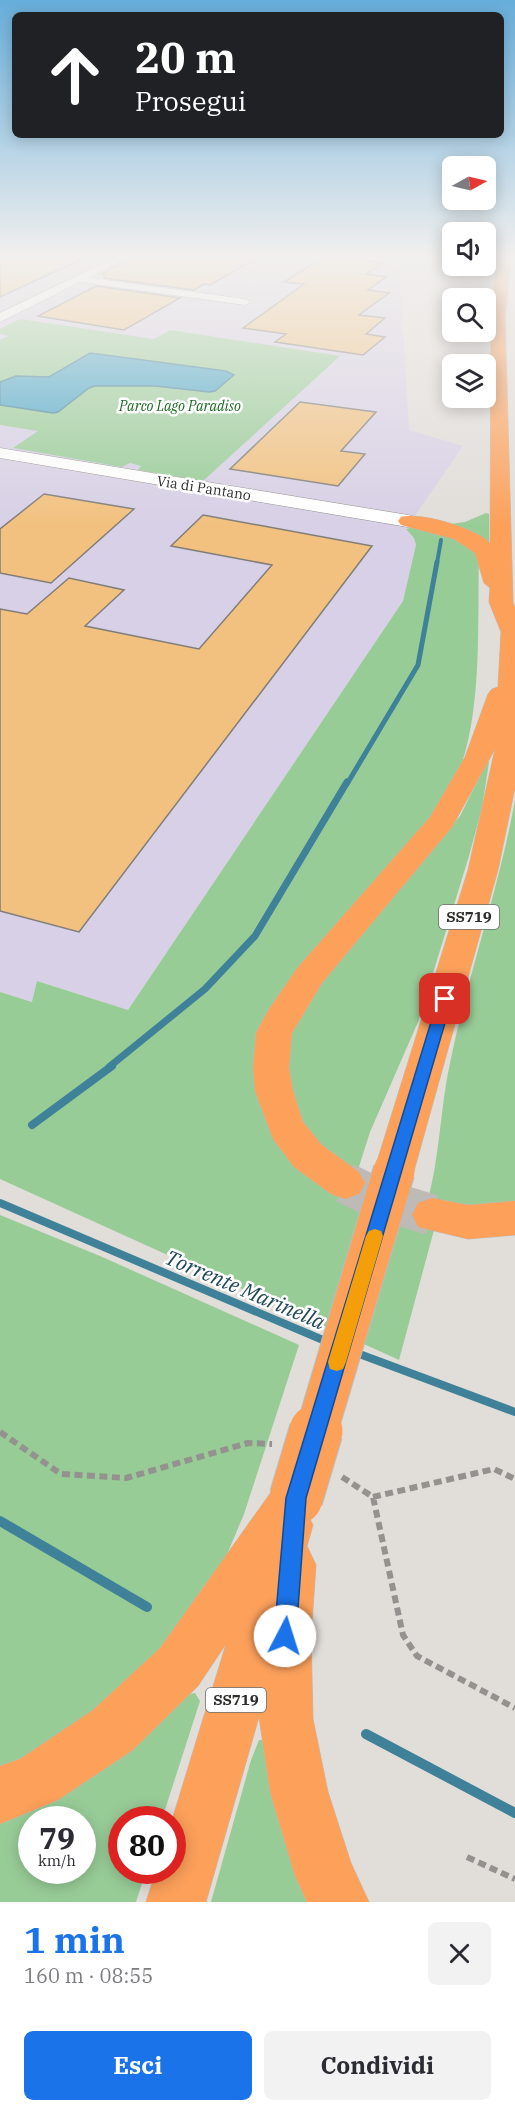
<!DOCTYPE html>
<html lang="it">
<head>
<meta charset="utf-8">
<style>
	:root { --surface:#fff; --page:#f2f2f3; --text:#2b2b33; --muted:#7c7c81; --accent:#1a73e8 }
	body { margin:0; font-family:"IBM Plex Serif",serif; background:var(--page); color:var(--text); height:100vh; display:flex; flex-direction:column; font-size:22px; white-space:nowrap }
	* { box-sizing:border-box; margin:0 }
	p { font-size:20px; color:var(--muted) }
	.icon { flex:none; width:33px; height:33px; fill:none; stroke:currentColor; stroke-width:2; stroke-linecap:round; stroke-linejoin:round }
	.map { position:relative; height:1902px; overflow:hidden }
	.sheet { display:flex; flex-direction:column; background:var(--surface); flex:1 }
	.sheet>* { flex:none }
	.guide { position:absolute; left:12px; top:12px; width:492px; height:126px; border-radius:9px; box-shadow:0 3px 15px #0003; background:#202124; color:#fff; overflow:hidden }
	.needle { width:39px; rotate:82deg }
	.controls { position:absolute; left:442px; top:156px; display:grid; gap:12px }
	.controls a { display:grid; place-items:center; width:54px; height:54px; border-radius:9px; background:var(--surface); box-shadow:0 3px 15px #0003; font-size:30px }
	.speed { position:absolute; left:18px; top:1806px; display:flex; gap:12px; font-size:30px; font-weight:700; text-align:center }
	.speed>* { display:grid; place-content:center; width:78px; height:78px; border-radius:50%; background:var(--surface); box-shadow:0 3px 15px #0003; line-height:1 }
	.speed small { font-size:15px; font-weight:400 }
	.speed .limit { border:9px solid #d22; background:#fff; color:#111 }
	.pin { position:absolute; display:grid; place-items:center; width:51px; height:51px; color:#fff; margin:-26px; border-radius:12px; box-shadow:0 3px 9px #0006 }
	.me { position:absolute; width:66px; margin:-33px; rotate:5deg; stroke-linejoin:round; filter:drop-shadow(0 0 4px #0008) }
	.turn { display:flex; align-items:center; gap:21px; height:126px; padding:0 24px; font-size:27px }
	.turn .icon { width:78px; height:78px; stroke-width:2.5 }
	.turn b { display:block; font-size:42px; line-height:51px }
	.round { display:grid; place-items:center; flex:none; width:63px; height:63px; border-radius:9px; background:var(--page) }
	.head { display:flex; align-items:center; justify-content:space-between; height:102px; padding:0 24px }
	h1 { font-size:36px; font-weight:800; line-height:45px; color:var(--accent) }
	.cta { display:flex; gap:12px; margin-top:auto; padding:12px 24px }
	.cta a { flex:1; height:69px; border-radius:9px; background:var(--accent); color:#fff; font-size:24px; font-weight:800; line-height:69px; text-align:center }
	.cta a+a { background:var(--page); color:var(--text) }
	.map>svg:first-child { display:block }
	.industrial { fill:#d7d0e6 }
	.green { fill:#98cc97; fill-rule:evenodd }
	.water { fill:#46a5c7; stroke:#3f8199; stroke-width:1.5 }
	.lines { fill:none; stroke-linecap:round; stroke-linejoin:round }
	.stream-far4 { stroke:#3f8199; stroke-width:4 }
	.stream-far3 { stroke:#3f8199; stroke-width:5 }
	.stream-far2 { stroke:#3f8199; stroke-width:7 }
	.stream-far1 { stroke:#3f8199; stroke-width:8 }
	.stream { stroke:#3f8199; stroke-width:10 }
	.building { fill:#f2c17f; stroke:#807d79; stroke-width:1.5 }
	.trunk-tunnel { stroke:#bdbab7; stroke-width:41; stroke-dasharray:41 20; stroke-linecap:butt }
	.minor-casing { stroke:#908d89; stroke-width:1 }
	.tertiary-casing { stroke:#908d89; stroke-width:1 }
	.trunk-casing { stroke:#bcbcbc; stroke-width:1 }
	.path { stroke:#94928f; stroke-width:6; stroke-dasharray:8 4.5; stroke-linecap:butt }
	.minor { fill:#fff; fill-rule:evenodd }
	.tertiary { fill:#fff; fill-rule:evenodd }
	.trunk { fill:#fca05a; fill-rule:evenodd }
	.trunk-bridge-far1-casing { stroke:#bcbcbc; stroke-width:43; stroke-linecap:butt }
	.trunk-bridge-casing { stroke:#bcbcbc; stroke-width:55; stroke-linecap:butt }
	.trunk-bridge-far1 { stroke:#fca05a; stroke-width:41 }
	.trunk-bridge { stroke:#fca05a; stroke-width:53 }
	.route { fill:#1a73e8; stroke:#114b97; stroke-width:1.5 }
	.slow { fill:#f59e0b }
	.labels { text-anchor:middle; stroke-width:5; stroke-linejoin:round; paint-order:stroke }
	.far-park-label { font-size:14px; font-style:italic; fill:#1a6920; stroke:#fff }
	.far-street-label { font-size:14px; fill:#2f2e2d; stroke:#fff }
	.shield { fill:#fff; stroke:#6d6d6c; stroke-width:1.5 }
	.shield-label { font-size:15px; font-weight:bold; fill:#2f2e2d }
	.near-water-label { font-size:21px; font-style:italic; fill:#1f4857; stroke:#fff }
</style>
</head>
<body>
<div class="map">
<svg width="515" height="1902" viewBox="0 0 515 1902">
	<rect width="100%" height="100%" fill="#e1ddd9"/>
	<path class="industrial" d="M0,259H399L409,430L463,446L406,529L414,538L416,545L403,601L128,1010L38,981L33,1002L0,992Z"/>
	<path class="green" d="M20,319L154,339L170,330L340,356L203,481L138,470L141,466L130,463L122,467L13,448L38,431L0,425V340L8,336L0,334V329Z
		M486,513L489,514V542L443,525L465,522Z
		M414,527L447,533L479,555C477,627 484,723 452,788L257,1048L337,1194L383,1217L434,1230L399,1360L0,1179V992L32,1002L37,981L128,1010L403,601L416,545L414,538L406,529Z
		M487,762H489L482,808L469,856L418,1022L370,1132L356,1176L321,1151L292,1105L286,1041L299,1008L376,913L460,816Z
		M515,800V1208L427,1203C440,1157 440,1109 450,1063C468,974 499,889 515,800Z
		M0,1215L100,1256L299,1345L244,1514L220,1571L199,1608L93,1719L0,1770Z
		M195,1693L200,1701L162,1819L122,1820V1870L146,1871L136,1902H0V1814L189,1694ZM32,1820H82V1870H32Z
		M259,1740H264L316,1902H211L251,1760Z"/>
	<path class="water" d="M90,353L226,371L234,375L215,391L209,392L155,386H95L89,388L58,412L53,413L0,405V382L16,376L49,377Z"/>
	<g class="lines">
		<path class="stream-far4" d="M437,563L441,540"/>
		<path class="stream-far3" d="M347,784L418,665L437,562"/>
		<path class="stream-far2" d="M109,1067L205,989L255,936L347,782"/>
		<path class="stream-far1" d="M32,1125L112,1066
			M0,1203L330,1343
			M354,1352L515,1412"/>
		<path class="stream" d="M0,1521L147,1607
			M366,1734L515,1813"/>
	</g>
	<path class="building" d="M0,259H82L0,297Z
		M128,259H255L210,285L204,284L194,290L105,278L103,273Z
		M321,259H353L383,263L366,274L386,277L368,290L389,293L359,315L385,318L366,334L385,337L363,355L275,342L286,334L243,328L304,284L284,282Z
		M96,286L180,298L124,330L38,316Z
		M300,402L376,412L341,451L365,454L338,486L230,469Z
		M44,494L134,509L51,583L0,573V529Z
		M203,515L372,546L79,932L0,911V609L27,614L69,578L124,590L85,626L199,649L272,565L171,546Z"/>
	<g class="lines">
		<path class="trunk-tunnel" d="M345,1183L374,1197L432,1215"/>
		<g class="minor-casing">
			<path id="minor" d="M77,276L245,299L251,302L245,305L73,281L72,279Z"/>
		</g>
		<g class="tertiary-casing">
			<path id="tertiary" d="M111,259H126L0,322V313Z
				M0,448L408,515L415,517L418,521L415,525L408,527L0,458Z"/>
		</g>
		<g class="trunk-casing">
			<path id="trunk" d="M504,259L511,263L505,316L513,602L515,608V788L498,870L414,1171L408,1182L394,1187L380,1182L374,1171L468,870L495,749L452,827L322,983L292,1033L289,1068L293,1091L303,1122L322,1145L359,1172L365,1183L359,1194L345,1199L331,1194L294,1167L273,1139L255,1091L253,1068L256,1033L269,1009L298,967L430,817L465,757L488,694L492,689L498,687L501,632L489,602L490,588L484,583L475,553L454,539L401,525L398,521L401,517C420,512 476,528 490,543L491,316L497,263Z
				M432,1198L468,1205L515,1201V1235L468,1239L418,1227L412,1215L418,1203Z
				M296,1474L313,1481L320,1498L310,1519L313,1525L307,1546L316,1565L311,1636L313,1719L328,1792L351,1863L369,1902H307L295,1876L270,1792L259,1717L206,1902H146L156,1870H172V1820L226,1644L198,1686L133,1750L58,1800L0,1824V1766L20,1759L93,1710L160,1648L279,1481Z"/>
		</g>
		<path class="path" d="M0,1432L61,1474L126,1478L248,1443L272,1444
			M342,1477L373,1497L403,1635L417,1656L515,1708
			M373,1497L494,1469L515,1479
			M467,1857L515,1879"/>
		<use href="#minor" class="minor"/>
		<use href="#tertiary" class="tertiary"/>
		<use href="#trunk" class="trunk"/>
		<g class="trunk-bridge-far1-casing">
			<path id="trunk-bridge-far1" d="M316,1433L394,1171"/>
		</g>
		<g class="trunk-bridge-casing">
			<path id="trunk-bridge" d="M296,1498L316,1431"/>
		</g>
		<use href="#trunk-bridge-far1" class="trunk-bridge-far1"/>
		<use href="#trunk-bridge" class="trunk-bridge"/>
	</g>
	<linearGradient id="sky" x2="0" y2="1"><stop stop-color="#67aedb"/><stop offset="0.49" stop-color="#f2f0ee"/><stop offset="1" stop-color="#f2f0ee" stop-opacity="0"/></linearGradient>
	<rect width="515" height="525" fill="url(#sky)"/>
	<path class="route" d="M445,994L452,999L306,1498L296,1636L293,1644L285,1647L277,1644L274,1636L286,1498L438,999Z"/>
	<path class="slow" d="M375,1229L381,1231L383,1236L346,1362L343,1369L337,1371L330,1369L328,1362L366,1236L369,1231Z"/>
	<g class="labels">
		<g class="far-park-label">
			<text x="180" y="411">Parco Lago Paradiso</text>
		</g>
		<g class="far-street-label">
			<text transform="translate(204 488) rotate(9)" y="5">Via di Pantano</text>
		</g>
		<g class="shield">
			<rect x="439" y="905" width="60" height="24" rx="4.5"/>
			<rect x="206" y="1688" width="60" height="24" rx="4.5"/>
		</g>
		<g class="shield-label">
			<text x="469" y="922">SS719</text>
			<text x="236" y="1705">SS719</text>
		</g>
		<g class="near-water-label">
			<text transform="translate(245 1290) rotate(23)" y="7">Torrente Marinella</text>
		</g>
	</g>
</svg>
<div class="controls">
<a><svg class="needle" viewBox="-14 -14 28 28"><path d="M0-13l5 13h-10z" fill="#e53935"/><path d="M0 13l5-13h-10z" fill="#7c7c81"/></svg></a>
<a><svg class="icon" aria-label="sound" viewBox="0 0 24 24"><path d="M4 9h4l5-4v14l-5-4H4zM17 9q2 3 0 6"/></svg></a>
<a><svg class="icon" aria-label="search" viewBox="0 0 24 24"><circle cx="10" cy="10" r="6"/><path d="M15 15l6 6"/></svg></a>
<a><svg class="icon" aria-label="layers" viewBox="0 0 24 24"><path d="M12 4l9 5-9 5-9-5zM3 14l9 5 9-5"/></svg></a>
</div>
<div class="speed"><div>79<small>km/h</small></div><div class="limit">80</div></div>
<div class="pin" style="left:445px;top:999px;background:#d93025"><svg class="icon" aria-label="arrive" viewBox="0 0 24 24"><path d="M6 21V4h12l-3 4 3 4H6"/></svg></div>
<svg class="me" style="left:285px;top:1636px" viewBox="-20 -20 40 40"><circle r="19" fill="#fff"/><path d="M0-13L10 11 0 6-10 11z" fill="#1a73e8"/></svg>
<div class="guide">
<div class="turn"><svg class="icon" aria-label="ahead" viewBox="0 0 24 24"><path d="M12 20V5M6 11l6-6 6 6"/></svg><div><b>20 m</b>Prosegui</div></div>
</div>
</div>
<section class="sheet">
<div class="head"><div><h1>1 min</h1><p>160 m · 08:55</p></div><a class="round"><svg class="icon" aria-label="close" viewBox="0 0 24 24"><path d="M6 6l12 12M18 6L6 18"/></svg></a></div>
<div class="cta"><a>Esci</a><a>Condividi</a></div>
</section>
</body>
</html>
